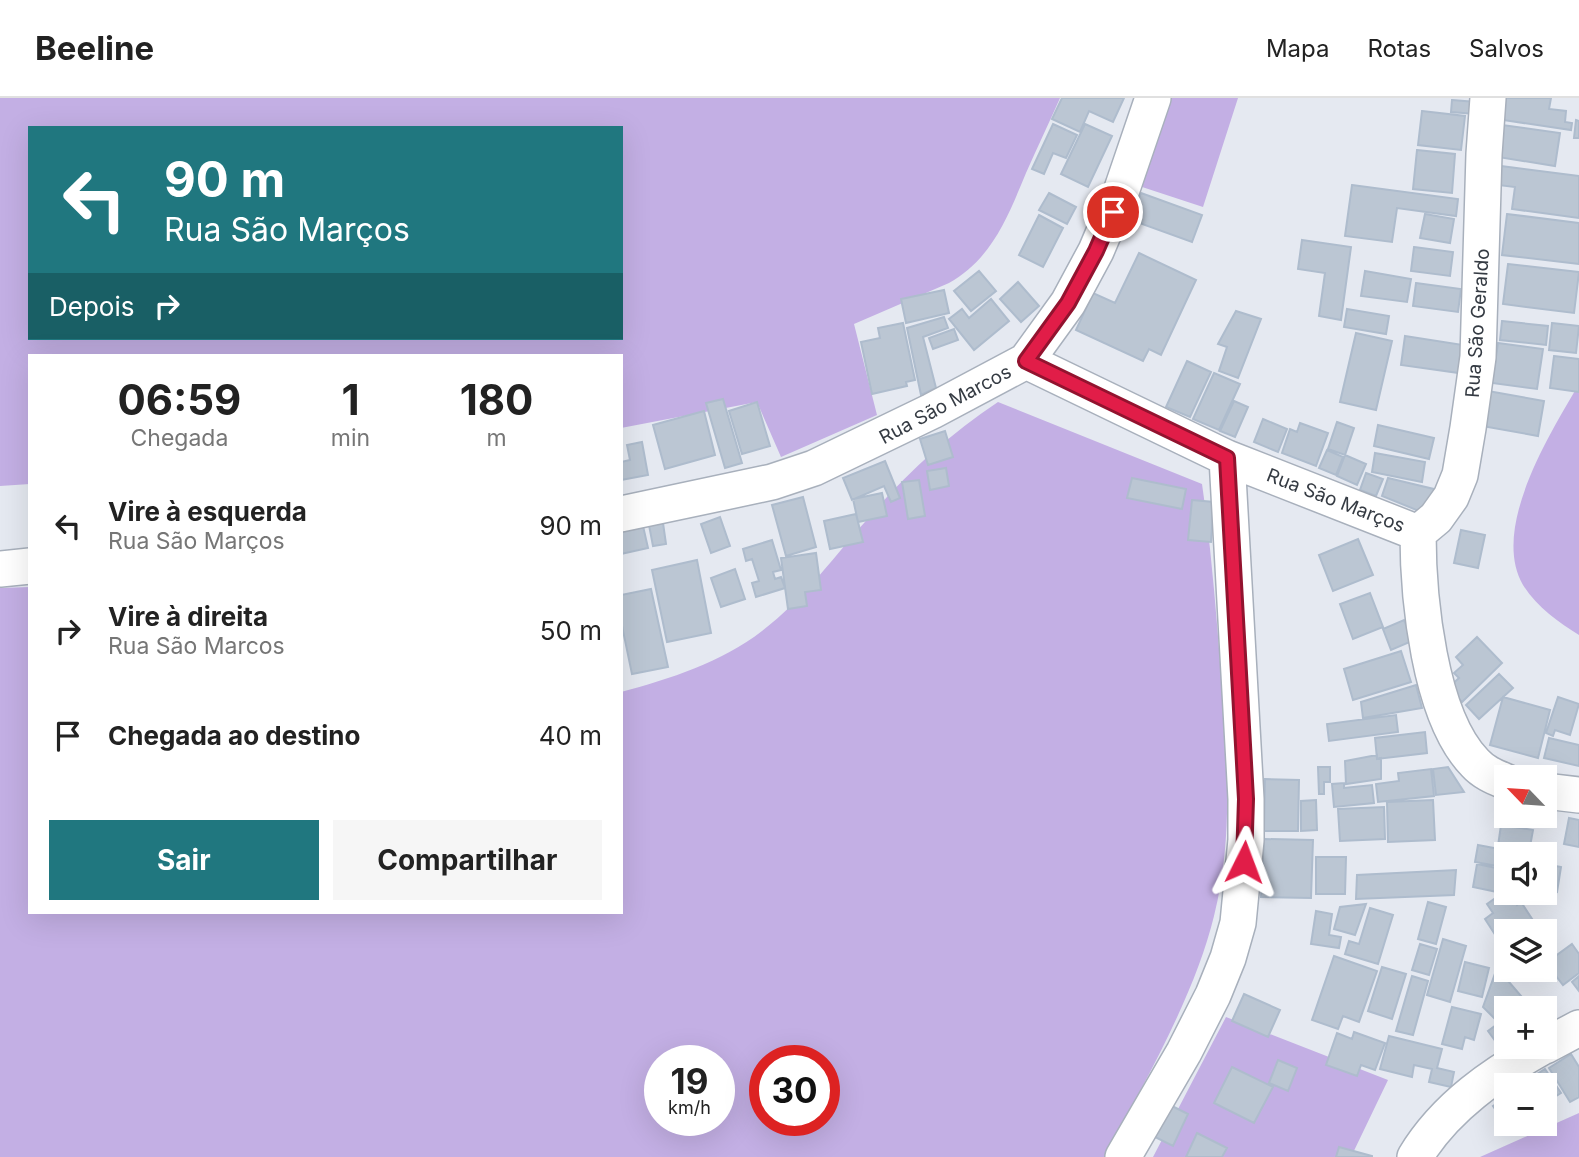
<!DOCTYPE html>
<html lang="pt">
<head>
<meta charset="utf-8">
<style>
	:root { --surface:#fff; --page:#f6f6f6; --text:#222; --muted:#767676; --line:#e0e0e0; --accent:#20777f }
	body { margin:0; font-family:Inter,sans-serif; background:var(--page); color:var(--text); height:100vh; display:flex; flex-direction:column; font-size:26px; white-space:nowrap }
	* { box-sizing:border-box; margin:0 }
	p { font-size:23px; color:var(--muted) }
	.icon { flex:none; width:38px; height:38px; fill:none; stroke:currentColor; stroke-width:2; stroke-linecap:round; stroke-linejoin:round }
	.map { position:relative; flex:1; overflow:hidden }
	.panel { position:absolute; left:28px; top:256px; width:595px; height:560px; display:flex; flex-direction:column; background:var(--surface); border-radius:0px; box-shadow:0 7px 28px #0002 }
	.panel>* { flex:none }
	.guide { position:absolute; left:28px; top:28px; width:595px; height:214px; border-radius:0px; box-shadow:0 7px 28px #0002; background:#20777f; color:#fff; overflow:hidden }
	.needle { width:46px; rotate:295deg }
	.controls { position:absolute; left:1494px; top:667px; display:grid; gap:14px }
	.controls a { display:grid; place-items:center; width:63px; height:63px; border-radius:0px; background:var(--surface); box-shadow:0 7px 28px #0002; font-size:35px }
	.speed { position:absolute; left:644px; top:947px; display:flex; gap:14px; font-size:35px; font-weight:700; text-align:center }
	.speed>* { display:grid; place-content:center; width:91px; height:91px; border-radius:50%; background:var(--surface); box-shadow:0 7px 28px #0002; line-height:1 }
	.speed small { font-size:18px; font-weight:400 }
	.speed .limit { border:10px solid #d22; background:#fff; color:#111 }
	.pin { position:absolute; display:grid; place-items:center; width:60px; height:60px; color:#fff; margin:-30px; border:4px solid #fff; border-radius:50%; box-shadow:0 2px 7px #0007 }
	.me { position:absolute; width:77px; margin:-38px; rotate:3deg; stroke-linejoin:round; filter:drop-shadow(0 0 5px #0008) }
	.turn { display:flex; align-items:center; gap:24px; height:147px; padding:0 21px; font-size:32px }
	.turn .icon { width:91px; height:91px; stroke-width:2.5 }
	.turn b { display:block; font-size:49px; line-height:60px }
	.then { display:flex; align-items:center; height:66px; padding:0 21px; background:#0003; gap:14px; font-size:26px }
	.eta { display:flex; justify-content:space-evenly; align-items:center; height:119px; text-align:center }
	.eta b { font-size:42px; font-weight:700; line-height:49px }
	.action { display:flex; gap:14px; margin-top:auto; padding:14px 21px }
	.action a { flex:1; height:80px; border-radius:0px; background:var(--accent); color:#fff; font-size:28px; font-weight:700; line-height:80px; text-align:center }
	.action a+a { background:var(--page); color:var(--text) }
	ul { padding:0; list-style:none }
	li { display:flex; align-items:center; gap:21px; height:105px; padding:0 21px }
	li div { flex:1 }
	li b { display:block; font-size:26px }
	li em { font-style:normal }
	header { display:flex; align-items:center; gap:42px; box-sizing:border-box; height:98px; padding:0 35px; background:var(--surface); border-bottom:2px solid var(--line) }
	header strong { font-size:33px }
	nav { display:flex; gap:38px; margin-inline-start:auto; font-size:24px }
	.map>svg:first-child { display:block }
	.green { fill:#c3afe4; fill-rule:evenodd }
	.building { fill:#bbc6d3; stroke:#aebccd; stroke-width:2 }
	.lines { fill:none; stroke-linecap:round; stroke-linejoin:round }
	.street-casing { stroke:#a8b0bc; stroke-width:38 }
	.street { stroke:#fff; stroke-width:35 }
	.route-casing { stroke:#92132f; stroke-width:18 }
	.route { stroke:#e11d48; stroke-width:12 }
	.labels { text-anchor:middle; stroke-width:7; stroke-linejoin:round; paint-order:stroke }
	.street-label { font-size:19px; fill:#353b43; stroke:#fff }
</style>
</head>
<body>
<header>
<strong>Beeline</strong>
<nav><a>Mapa</a><a>Rotas</a><a>Salvos</a></nav>
</header>
<div class="map">
<svg width="1579" height="1059" viewBox="0 0 1579 1059">
	<rect width="100%" height="100%" fill="#e5e9f1"/>
	<path class="green" d="M0,0H1060C1049,25 1037,50 1026,75C1008,118 992,161 949,185L854,226L877,317L781,359L757,304L621,330V257H30V386L0,388ZM30,30H621V240H30Z
		M1161,0H1238L1203,109L1133,86Z
		M1579,286V537C1559,525 1536,508 1523,487C1490,430 1551,334 1579,286Z
		M998,304L1202,386C1211,449 1216,512 1221,576C1227,656 1234,739 1214,818C1195,897 1143,988 1104,1059H0V490L30,489V814H621V594C670,581 722,564 762,533C804,501 836,456 871,417C909,373 950,336 998,304ZM660,962H719V1022H660ZM765,962H824V1022H765Z
		M1226,919L1388,982L1351,1059H1153Z
		M1579,1015V1059H1480Z"/>
	<path class="building" d="M1062,0H1124L1113,24L1089,13L1080,34L1052,21Z
		M1506,0H1551L1549,11L1566,13L1565,24L1572,25L1571,32L1503,22Z
		M1452,2L1476,4L1475,16L1451,14Z
		M1422,13L1465,18L1461,52L1418,47Z
		M1576,22L1579,23V40H1574Z
		M1053,26L1077,37L1066,60L1053,55L1044,76L1032,71Z
		M1085,26L1112,38L1088,89L1061,76Z
		M1502,27L1560,35L1555,68L1498,59Z
		M1417,52L1455,56L1452,95L1413,91Z
		M1501,68L1579,78V120L1512,111L1515,89L1498,87Z
		M1352,87L1458,101L1456,118L1397,110L1392,144L1345,138Z
		M1049,95L1076,109L1067,126L1039,112Z
		M1141,95L1202,117L1192,144L1131,122Z
		M1425,116L1454,121L1450,145L1420,140Z
		M1507,116L1579,125V166L1502,157Z
		M1039,117L1063,130L1043,169L1019,157Z
		M1302,142L1351,149L1341,222L1319,218L1325,175L1298,171Z
		M1414,149L1453,154L1450,178L1411,173Z
		M1139,155L1196,182L1161,257L1149,251L1143,263L1076,232L1093,195L1115,205Z
		M1508,166L1579,174L1574,215L1503,206Z
		M979,173L996,193L971,213L954,193Z
		M1365,173L1411,181L1407,204L1361,198Z
		M1018,184L1039,208L1021,224L1000,201Z
		M1416,185L1461,191L1458,214L1413,208Z
		M944,192L949,215L906,225L901,201Z
		M991,201L1009,223L974,252L949,221L962,211L969,220Z
		M1347,211L1389,218L1386,236L1344,229Z
		M1236,213L1261,221L1238,280L1219,273L1227,249L1218,246Z
		M944,219L948,230L923,239L936,290L921,297L907,230Z
		M1502,223L1548,228L1546,247L1500,242Z
		M903,225L915,282L906,284L907,288L872,296L861,244L880,240L878,230Z
		M1552,225L1579,228L1576,255L1549,252Z
		M954,231L958,242L933,251L929,240Z
		M1356,235L1392,243L1376,312L1340,304Z
		M1405,238L1463,247L1459,275L1401,267Z
		M1498,245L1543,251L1537,291L1492,285Z
		M1554,258L1579,261V294L1550,290Z
		M1187,263L1211,274L1190,319L1166,309Z
		M1214,275L1240,286L1219,332L1193,321Z
		M1488,293L1544,303L1538,338L1482,328Z
		M723,301L742,365L725,370L706,305Z
		M1234,303L1248,309L1235,339L1220,333Z
		M757,304L770,348L742,356L729,313Z
		M704,313L715,357L665,371L653,327Z
		M1263,321L1287,331L1278,354L1254,344Z
		M1337,324L1354,330L1345,357L1328,351Z
		M1300,325L1328,335L1316,368L1282,355L1290,331L1297,334Z
		M1378,327L1434,340L1429,361L1374,348Z
		M945,333L953,359L928,367L920,341Z
		M642,344L648,377L621,382V364L630,362L627,347Z
		M1327,352L1343,359L1336,377L1319,370Z
		M1375,355L1425,364L1422,384L1372,374Z
		M1345,357L1366,366L1357,387L1337,378Z
		M885,363L900,400L891,404L884,388L852,402L843,380Z
		M946,370L949,388L930,392L927,373Z
		M1366,375L1383,381L1376,398L1360,392Z
		M1132,380L1186,391L1182,411L1127,400Z
		M1388,380L1438,392L1424,415L1382,398Z
		M919,382L925,418L908,421L902,384Z
		M882,395L887,418L858,424L853,401Z
		M803,399L816,449L786,458L772,407Z
		M1192,402L1214,404L1211,444L1188,442Z
		M856,416L863,444L830,451L824,423Z
		M720,419L730,448L711,455L701,426Z
		M663,425L666,446L653,448L649,427Z
		M643,428L648,450L621,456V434Z
		M1461,432L1485,437L1478,470L1454,465Z
		M1358,441L1373,477L1333,493L1319,457Z
		M772,442L781,472L773,474L775,481L781,479L785,490L756,499L752,485L759,483L752,461L746,463L743,451Z
		M816,455L821,492L805,494L807,508L788,511L781,460Z
		M697,462L711,535L667,544L652,472Z
		M735,471L745,501L721,509L711,480Z
		M651,491L668,569L632,576L621,523V497Z
		M1370,495L1383,529L1353,541L1340,506Z
		M1404,522L1412,543L1391,552L1383,531Z
		M1477,539L1502,565L1462,604L1448,590L1459,580L1454,575L1463,567L1456,559Z
		M1401,553L1411,584L1353,602L1344,571Z
		M1499,576L1513,590L1479,621L1466,607Z
		M1416,587L1422,610L1363,620L1361,604Z
		M1503,599L1550,612L1538,660L1490,647Z
		M1558,599L1579,606L1570,637L1555,632L1553,638L1546,635Z
		M1396,617L1398,634L1329,643L1327,626Z
		M1425,634L1427,655L1377,661L1375,640Z
		M1549,640L1579,647V668L1544,660Z
		M1377,657V661L1381,660V681L1346,686L1345,663Z
		M1318,669H1330V684H1324V696H1319Z
		M1448,669L1464,694L1436,697L1433,671Z
		M1431,671L1434,698L1378,704L1376,686L1399,683L1398,675Z
		M1265,681L1299,682L1298,733H1264Z
		M1344,685V690L1372,687L1374,705L1334,709L1332,686Z
		M1316,702L1317,732L1301,733V703Z
		M1433,702L1435,742L1388,744L1387,704Z
		M1384,709L1385,741L1340,743L1338,711Z
		M1569,720L1579,722V749L1564,746Z
		M1501,727L1533,732L1529,754L1498,748Z
		M1264,741L1313,742L1311,800L1261,799Z
		M1478,747L1526,756H1507V792H1499L1503,769L1475,764Z
		M1316,759H1346L1345,796H1316Z
		M1477,766L1501,771L1497,794L1473,789Z
		M1545,766L1561,769L1557,794L1545,791Z
		M1456,772L1454,797L1356,801L1357,777Z
		M1507,792L1517,807L1521,804L1540,833H1507V855L1485,821L1493,815L1487,806Z
		M1428,804L1446,809L1436,846L1418,841Z
		M1366,806L1355,837L1334,831L1340,809Z
		M1370,810L1393,817L1378,866L1345,856L1349,843L1359,846Z
		M1316,813L1332,816L1329,837L1341,839L1339,850L1311,846Z
		M1443,841L1466,848L1450,904L1427,897Z
		M1420,846L1437,851L1429,877L1412,872Z
		M1572,846L1579,856V875L1563,887L1546,865Z
		M1334,858L1377,873L1359,924L1343,918L1338,931L1312,922Z
		M1465,864L1489,870L1482,899L1458,893Z
		M1382,869L1406,876L1392,921L1368,913Z
		M1497,870L1521,898L1496,922L1483,909Z
		M1412,878L1428,883L1413,937L1396,933Z
		M1579,878V893L1572,884Z
		M1244,896L1280,912L1268,939L1232,923Z
		M1452,909L1481,916L1474,942L1465,939L1462,951L1442,946Z
		M1507,919V948H1513L1504,955L1488,933Z
		M1354,934L1385,945L1375,972L1361,967L1357,978L1326,967L1337,935L1352,941Z
		M1389,938L1442,951L1437,970L1454,974L1451,989L1429,984L1432,971L1414,967L1412,979L1380,971Z
		M1571,956L1579,969V999L1570,1004L1549,970Z
		M1278,962L1297,970L1288,993L1269,985Z
		M1232,969L1273,989L1254,1025L1214,1005Z
		M1545,971L1561,995L1545,1005V987H1526L1525,984Z
		M1507,999V1025L1505,1026L1493,1008Z
		M1168,1006L1188,1016L1173,1048L1153,1038Z
		M1197,1035L1227,1050L1222,1059H1186Z
		M1339,1049L1372,1058V1059H1336Z"/>
	<g class="lines">
		<g class="street-casing">
			<path id="street" d="M1026,263L1227,360L1418,435
				M621,416L772,384L814,370L932,313L1026,263L1068,205L1096,153L1121,94L1153,0
				M1418,435L1436,420L1451,399L1460,377L1468,330L1478,259L1484,56L1488,0
				M1418,435C1418,499 1429,618 1475,665C1484,675 1495,679 1507,684
				M0,471L30,468
				M1545,693L1579,697
				M1545,948L1579,930
				M1123,1059L1184,954L1213,897L1228,860L1238,825L1246,742V701L1227,360
				M1415,1059C1446,1008 1494,976 1544,948"/>
		</g>
		<use href="#street" class="street"/>
	</g>
	<g class="lines">
		<g class="route-casing">
			<path id="route" d="M1113,114L1096,153L1068,205L1026,263L1227,360L1246,701L1244,764"/>
		</g>
		<use href="#route" class="route"/>
	</g>
	<g class="labels">
		<g class="street-label">
			<text transform="translate(1477 225) rotate(-86)" y="7">Rua São Geraldo</text>
			<text transform="translate(945 306) rotate(-28)" y="7">Rua São Marcos</text>
			<text transform="translate(1336 402) rotate(21)" y="7">Rua São Marços</text>
		</g>
	</g>
</svg>
<div class="controls">
<a><svg class="needle" viewBox="-14 -14 28 28"><path d="M0-13l5 13h-10z" fill="#e53935"/><path d="M0 13l5-13h-10z" fill="#767676"/></svg></a>
<a><svg class="icon" aria-label="sound" viewBox="0 0 24 24"><path d="M4 9h4l5-4v14l-5-4H4zM17 9q2 3 0 6"/></svg></a>
<a><svg class="icon" aria-label="layers" viewBox="0 0 24 24"><path d="M12 4l9 5-9 5-9-5zM3 14l9 5 9-5"/></svg></a>
<a>+</a>
<a>−</a>
</div>
<div class="speed"><div>19<small>km/h</small></div><div class="limit">30</div></div>
<div class="pin" style="left:1113px;top:114px;background:#d93025"><svg class="icon" aria-label="arrive" viewBox="0 0 24 24"><path d="M6 21V4h12l-3 4 3 4H6"/></svg></div>
<svg class="me" style="left:1244px;top:764px" viewBox="-20 -20 40 40"><path d="M0-17L14 15 0 8-14 15z" fill="#e11d48" stroke="#fff" stroke-width="4"/></svg>
<div class="guide">
<div class="turn"><svg class="icon" aria-label="left" viewBox="0 0 24 24"><path d="M17 20v-9H6M10 6l-5 5 5 5"/></svg><div><b>90 m</b>Rua São Marços</div></div>
<div class="then">Depois<svg class="icon" aria-label="right" viewBox="0 0 24 24"><path d="M7 20v-9h11M14 6l5 5-5 5"/></svg></div>
</div>
<section class="panel">
<div class="eta">
<div><b>06:59</b><p>Chegada</p></div>
<div><b>1</b><p>min</p></div>
<div><b>180</b><p>m</p></div>
</div>
<ul>
<li><svg class="icon" aria-label="left" viewBox="0 0 24 24"><path d="M17 20v-9H6M10 6l-5 5 5 5"/></svg><div><b>Vire à esquerda</b><p>Rua São Marços</p></div><em>90 m</em></li>
<li><svg class="icon" aria-label="right" viewBox="0 0 24 24"><path d="M7 20v-9h11M14 6l5 5-5 5"/></svg><div><b>Vire à direita</b><p>Rua São Marcos</p></div><em>50 m</em></li>
<li><svg class="icon" aria-label="arrive" viewBox="0 0 24 24"><path d="M6 21V4h12l-3 4 3 4H6"/></svg><div><b>Chegada ao destino</b></div><em>40 m</em></li>
</ul>
<div class="action"><a>Sair</a><a>Compartilhar</a></div>
</section>
</div>
</body>
</html>
